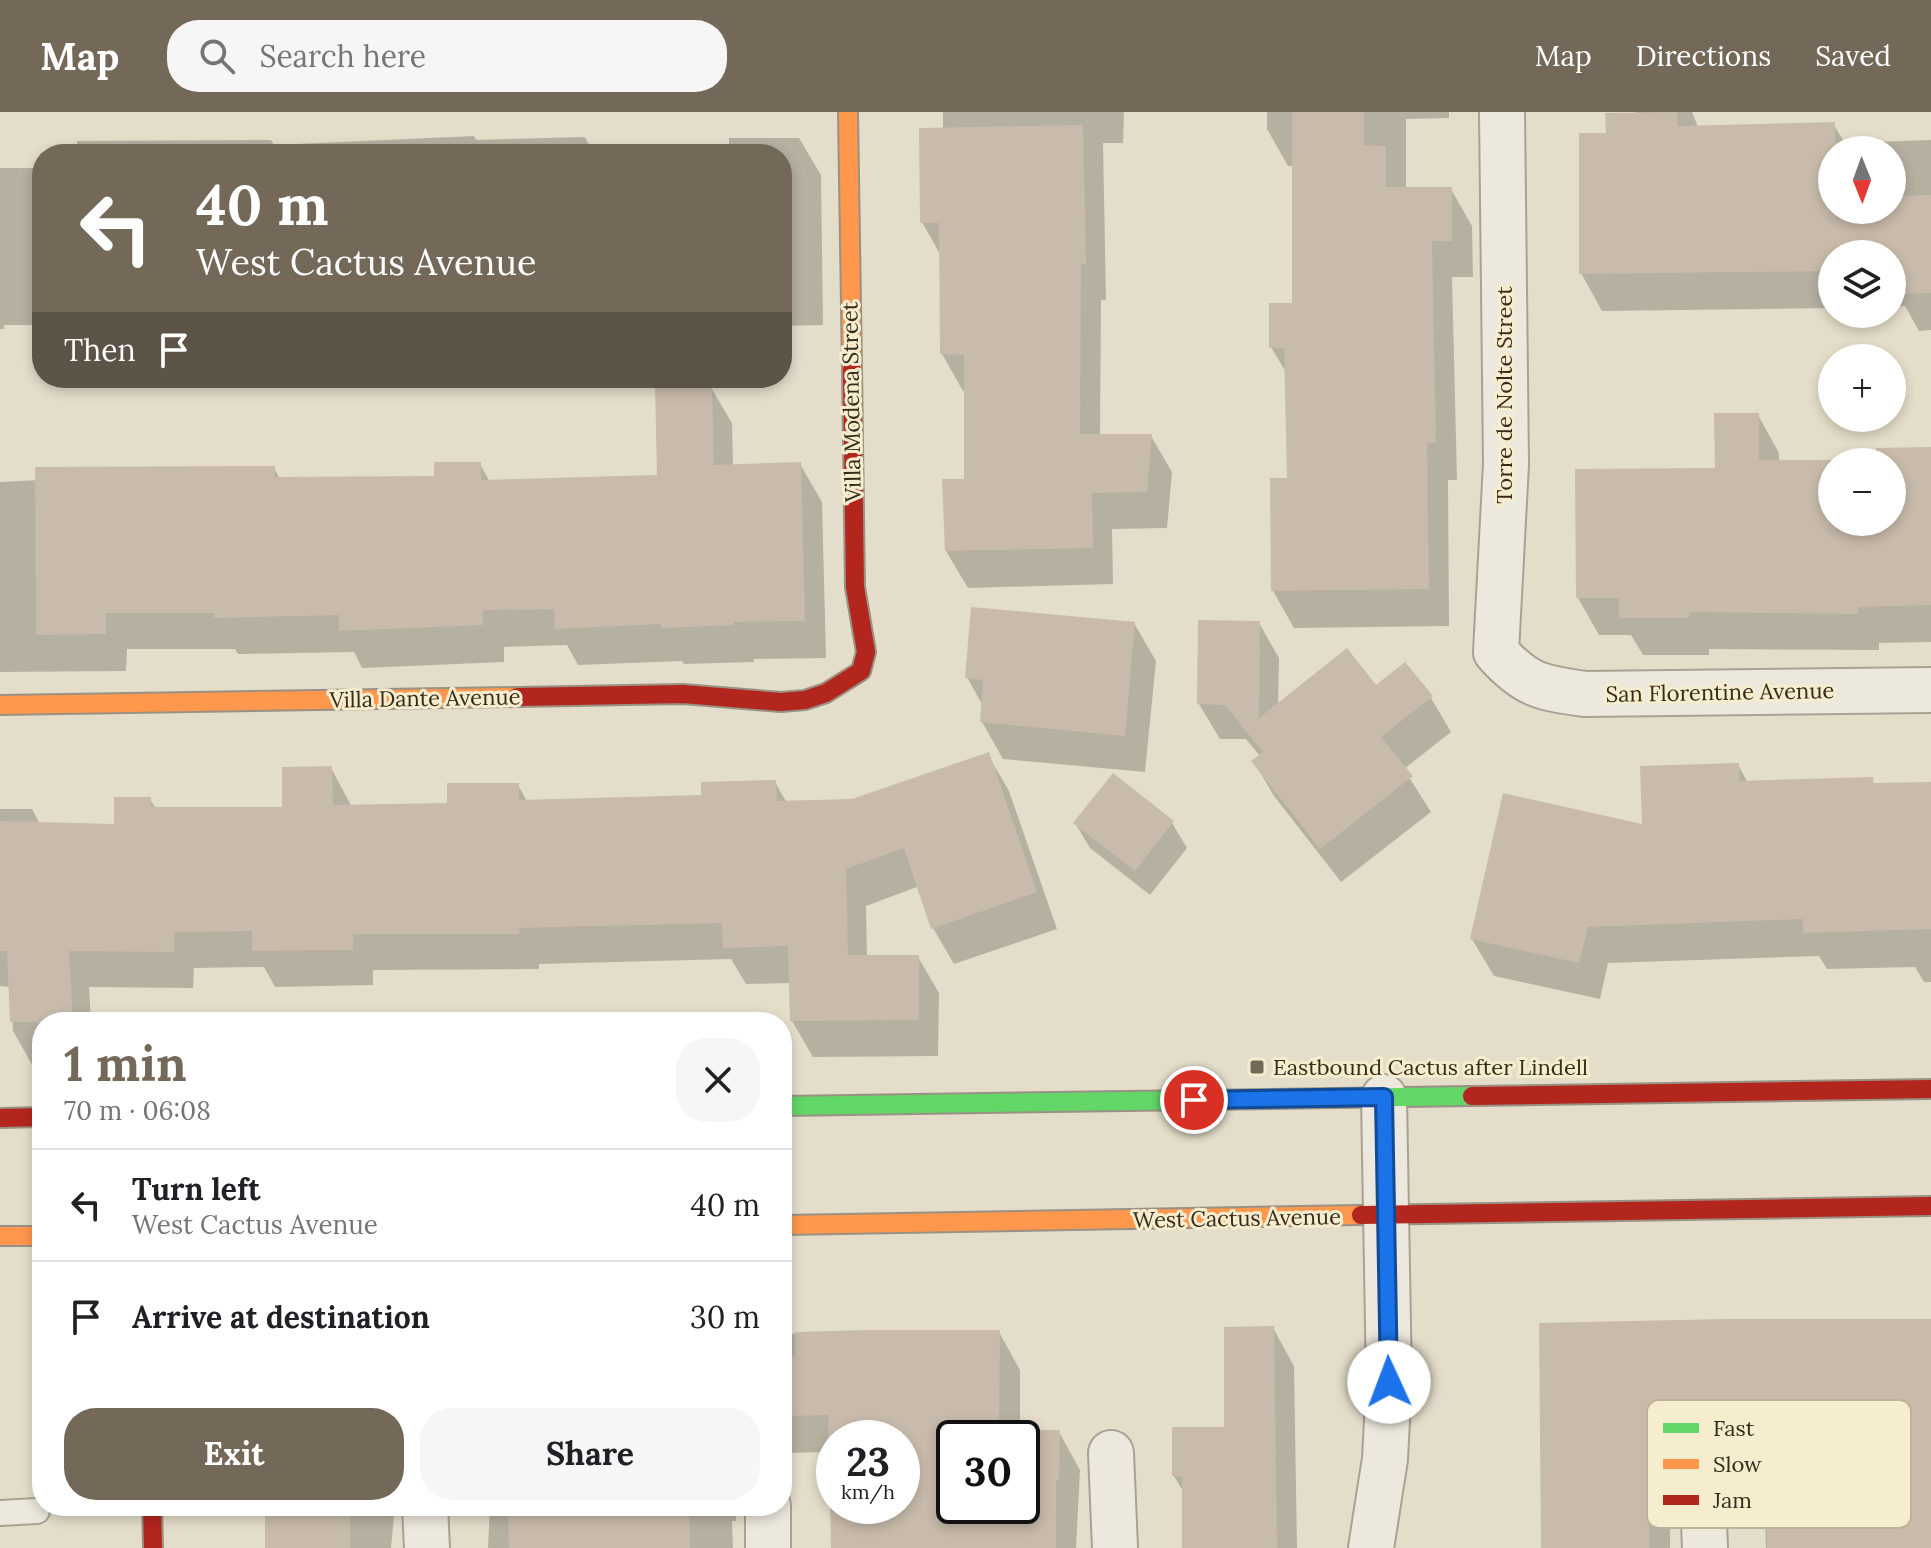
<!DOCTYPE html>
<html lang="en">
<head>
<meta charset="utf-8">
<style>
	:root { --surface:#fff; --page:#f6f6f6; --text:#202124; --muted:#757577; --line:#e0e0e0; --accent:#746959 }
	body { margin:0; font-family:Lora,serif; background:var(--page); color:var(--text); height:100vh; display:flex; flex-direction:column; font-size:30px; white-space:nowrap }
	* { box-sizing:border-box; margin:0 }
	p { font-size:26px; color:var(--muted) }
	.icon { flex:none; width:44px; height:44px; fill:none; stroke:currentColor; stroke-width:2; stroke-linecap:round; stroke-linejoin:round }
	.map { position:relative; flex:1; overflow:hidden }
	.sheet { position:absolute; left:32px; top:900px; width:760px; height:504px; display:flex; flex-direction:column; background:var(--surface); border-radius:32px; box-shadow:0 4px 12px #0003 }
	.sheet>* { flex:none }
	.banner { position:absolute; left:32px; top:32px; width:760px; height:244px; border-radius:32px; box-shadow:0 4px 12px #0003; background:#746959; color:#fff; overflow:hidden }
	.needle { width:52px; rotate:179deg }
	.fabs { position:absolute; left:1818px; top:24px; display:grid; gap:16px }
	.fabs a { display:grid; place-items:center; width:88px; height:88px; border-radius:50%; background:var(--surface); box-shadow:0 4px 12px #0003; font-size:40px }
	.speed { position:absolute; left:816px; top:1308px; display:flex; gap:16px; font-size:40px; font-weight:700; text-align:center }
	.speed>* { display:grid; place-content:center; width:104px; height:104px; border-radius:50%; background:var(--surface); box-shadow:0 4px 12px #0003; line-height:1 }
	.speed small { font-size:20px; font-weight:400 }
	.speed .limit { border:4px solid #111; border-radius:12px; background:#fff; color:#111 }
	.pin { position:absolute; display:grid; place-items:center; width:68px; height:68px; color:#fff; margin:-34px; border:4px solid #fff; border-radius:50%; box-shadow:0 2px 8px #0007 }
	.me { position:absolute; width:88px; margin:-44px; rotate:358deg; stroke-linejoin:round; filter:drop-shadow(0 0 6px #0008) }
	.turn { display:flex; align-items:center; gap:28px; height:168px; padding:0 32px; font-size:36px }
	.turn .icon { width:104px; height:104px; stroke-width:2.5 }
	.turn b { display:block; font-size:56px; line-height:68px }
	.then { display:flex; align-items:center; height:76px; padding:0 32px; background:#0003; gap:16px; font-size:30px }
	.round { display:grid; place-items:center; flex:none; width:84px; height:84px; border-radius:32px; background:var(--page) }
	.headline { display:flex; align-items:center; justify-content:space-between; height:136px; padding:0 32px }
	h1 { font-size:48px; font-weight:800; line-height:60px; color:var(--accent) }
	.button { display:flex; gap:16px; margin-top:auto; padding:16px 32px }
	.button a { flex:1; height:92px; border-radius:32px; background:var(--accent); color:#fff; font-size:32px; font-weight:800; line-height:92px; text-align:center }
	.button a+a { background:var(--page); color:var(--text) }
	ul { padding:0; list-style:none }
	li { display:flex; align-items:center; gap:24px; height:112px; padding:0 32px; border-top:2px solid var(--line) }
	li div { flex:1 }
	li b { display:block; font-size:30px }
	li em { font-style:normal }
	header { display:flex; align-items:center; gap:48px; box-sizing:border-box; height:112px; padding:0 40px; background:var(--accent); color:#fff }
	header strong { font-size:38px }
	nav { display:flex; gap:44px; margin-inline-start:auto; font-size:28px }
	.search { width:560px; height:72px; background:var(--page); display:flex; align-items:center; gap:20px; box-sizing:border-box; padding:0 28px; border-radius:32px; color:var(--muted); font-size:30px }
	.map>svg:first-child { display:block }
	.shadow { fill:#0003; fill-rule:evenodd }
	.building { fill:#c8bbab; fill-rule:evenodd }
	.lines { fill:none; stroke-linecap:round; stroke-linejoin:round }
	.lane-casing { stroke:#a9a294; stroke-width:28 }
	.street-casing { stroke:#a9a294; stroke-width:48 }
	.fast-casing { stroke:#999184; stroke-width:22 }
	.slow-casing { stroke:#999184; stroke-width:22 }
	.jam-casing { stroke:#999184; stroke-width:22 }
	.lane { stroke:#ece8dd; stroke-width:24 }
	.street { stroke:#ece8dd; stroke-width:44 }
	.fast { stroke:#63d668; stroke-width:18 }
	.slow { stroke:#ff974d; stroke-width:18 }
	.jam { stroke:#b3261e; stroke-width:18 }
	.route-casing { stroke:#114b97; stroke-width:20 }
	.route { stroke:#1a73e8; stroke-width:14 }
	.poi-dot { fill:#746959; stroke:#f6edcf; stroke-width:3 }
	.labels { text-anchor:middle; stroke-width:6; stroke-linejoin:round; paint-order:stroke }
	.street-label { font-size:22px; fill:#372b1c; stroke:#f6edcf }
	.poi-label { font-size:22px; fill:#372b1c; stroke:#f6edcf; text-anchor:start }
	.key { fill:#f6edcf; stroke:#bdb399; stroke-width:2 }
	.key-label { font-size:22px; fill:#372b1c }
</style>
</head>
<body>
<header>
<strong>Map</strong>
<div class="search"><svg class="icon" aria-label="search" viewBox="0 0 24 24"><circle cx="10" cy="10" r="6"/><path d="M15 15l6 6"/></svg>Search here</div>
<nav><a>Map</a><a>Directions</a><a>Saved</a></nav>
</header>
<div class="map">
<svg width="1931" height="1436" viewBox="0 0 1931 1436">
	<rect width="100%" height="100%" fill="#e4ddca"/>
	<path class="shadow" d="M943,0H1124L1123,31H1103L1106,188H1101L1100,324H1151L1172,360L1167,416L1112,417L1113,472L968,476L946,439L966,369V279H963L942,242L941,144L922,110L943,18Z
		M1267,0H1449V6L1406,7V77H1451L1472,114L1473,165H1452L1457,368H1448L1449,514L1294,516L1273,479L1289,368L1287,262L1271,235L1294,193V54H1288L1267,17Z
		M1636,0H1692L1698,15L1833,12L1845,31L1931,28V218L1919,219L1905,194L1892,195V142H1832V196L1602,199L1581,161L1608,23L1636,4ZM1832,38H1892V98H1832Z
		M474,24L476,28L585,25L594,42H77V29L271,28L274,33Z
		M729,26H799L821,63L823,213L782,214V42H659V34L729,32Z
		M36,52H42V213H4V217H0V56H36Z
		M710,274L732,311L733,354L800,352L822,390L826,546L754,547V550L684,552L682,549L578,553L567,533L504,535V550L362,556L354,540L238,542L235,537H127L126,559L0,560V370L274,356L280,367L436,366L480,352L490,370L659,364Z
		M1758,303L1779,341V350H1832V410H1892V350H1878L1931,337V530L1879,531V538L1709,537V543H1643L1631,523H1599L1578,486L1717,358Z
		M1134,511L1156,549L1145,660L1003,647L982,610L983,594L967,565Z
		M1259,511L1279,546L1278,593L1376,576L1405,552L1431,586L1451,620L1404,657L1431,700L1341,770L1274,684L1254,650L1260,644L1246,627H1220L1199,592Z
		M988,643L1009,679L1057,817L954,852L933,816L917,775L866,794L867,845H918L939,881L938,944L813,945L792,909L791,871L746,872L731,847L539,852V857L373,858V873L275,875L264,855L194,856L193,876L89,875L91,910H42V955L34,956L13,919L11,875L0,874V697H32L40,712L116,714L150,687L156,697H285L331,656L352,695L449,693L518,673L527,689L703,685L775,670L787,691L853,689Z
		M1738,653L1748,671L1872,667L1875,673H1931V870H1924L1915,855L1827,857L1819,844L1608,851L1600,887L1494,864L1472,827Z
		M1075,711H1172L1187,736L1150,783L1090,736Z
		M1931,1209V1436H1766L1765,1408H1769L1768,1328H1671L1670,1436H1543L1541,1213Z
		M1273,1216L1294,1254L1297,1436H1184V1381L1174,1364L1226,1317Z
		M869,1220H999L1020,1258V1320H1059L1080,1358L1076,1436H832L831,1340L782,1341V1222ZM834,1326H902V1394H834ZM954,1326H1022V1394H954Z
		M266,1394H395L391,1436H267Z
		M490,1394H736V1409H732L733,1436H488Z"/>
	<path class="building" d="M1292,0H1364V33L1386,34V75H1452V129H1432L1436,331H1427L1429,477L1271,479L1270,366H1287L1284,236H1269V191H1292Z
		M1677,0L1678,14L1835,10V30L1874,28V38H1832V98H1892V84L1931,83V181L1896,182L1892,142H1832V159L1579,162V21H1606L1605,1Z
		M1083,13L1086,152H1081L1080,322H1152L1147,380L1092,381L1093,436L945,439L942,367H964V243L940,242L939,111H920L919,16Z
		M712,272L714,353L801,350L805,509L734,510V513L661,516V512L555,517L554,497L483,498V513L339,519V503L214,506V501H106V522L36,523L35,355L275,354V365L434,364V350H481V368L657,363L655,273Z
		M1714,301H1759V348H1876V336L1931,335V493L1858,495V502L1689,500V506H1619V486H1576L1575,357L1715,356ZM1832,350H1892V410H1832Z
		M971,495L1135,510L1125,624L980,610L983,568L965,566Z
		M1198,508L1260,509L1259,606L1347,536L1376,573L1405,550L1433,584L1381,625L1413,664L1320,737L1251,649L1263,640L1225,593L1197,592Z
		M989,640L1037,780L931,817L904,736L846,757L848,843H919V908L790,909L788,834L723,836L722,811L519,816L520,822H353V838L252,839V819L174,820V840L69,839L73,910H10L7,839H0V709L114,712V685H151V695H282V655L332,654L333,693L447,691V671H519V688L701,683V670L776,668L777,689L852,687Z
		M1739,651V669L1873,665V671L1931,670V817L1803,821V807L1588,815L1579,851L1470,827L1503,681L1642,712L1640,654Z
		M1113,661L1174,709L1135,759L1073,711Z
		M1726,1207H1931V1436H1767L1765,1291L1651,1292L1649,1436H1541L1539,1211Z
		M1274,1214L1277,1436H1182V1365L1172,1364V1315H1224V1215Z
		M869,1218H1000L999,1318H1060L1059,1368H1056V1436H831L828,1303L782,1304V1244H795V1220ZM834,1326H902V1394H834ZM954,1326H1022V1394H954Z
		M265,1394H350V1436H265Z
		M508,1394H689L690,1436H509Z"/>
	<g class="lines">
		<g class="lane-casing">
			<path id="lane" d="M0,1401L37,1399"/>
		</g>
		<g class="street-casing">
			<path id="street" d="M1502,0L1506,352L1496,540C1526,574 1542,576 1585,582L1931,578
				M1701,1336L1705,1436
				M1111,1341L1115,1436
				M425,1394L427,1436
				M768,1394V1436
				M1371,1436L1385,1347L1389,1270L1384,985"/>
		</g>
		<g class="fast-casing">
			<path id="fast" d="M782,994L1472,984"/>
		</g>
		<g class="slow-casing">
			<path id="slow" d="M848,0L852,258
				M0,593L517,585
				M782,1113L1361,1103
				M0,1124H42"/>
		</g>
		<g class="jam-casing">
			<path id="jam" d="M517,585L683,582L781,590L805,588L826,581L861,559L866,540L855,475L852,258
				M1472,984L1931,977
				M0,1006L42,1005
				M1361,1103L1931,1094
				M152,1394L153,1436"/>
		</g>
		<use href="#lane" class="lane"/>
		<use href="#street" class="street"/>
		<use href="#fast" class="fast"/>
		<use href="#slow" class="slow"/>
		<use href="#jam" class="jam"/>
	</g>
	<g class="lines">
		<g class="route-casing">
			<path id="route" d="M1194,988L1384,985L1389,1270"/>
		</g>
		<use href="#route" class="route"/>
	</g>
	<rect class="poi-dot" x="1249" y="947" width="16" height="16" rx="4"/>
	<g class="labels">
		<g class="street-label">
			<text transform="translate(1504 283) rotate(-90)" y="8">Torre de Nolte Street</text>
			<text transform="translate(851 290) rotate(-91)" y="8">Villa Modena Street</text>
			<text transform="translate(1720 580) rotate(-1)" y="8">San Florentine Avenue</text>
			<text transform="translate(425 586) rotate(-1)" y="8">Villa Dante Avenue</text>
			<text transform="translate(1237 1106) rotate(-1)" y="8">West Cactus Avenue</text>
		</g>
		<g class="poi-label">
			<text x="1273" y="963">Eastbound Cactus after Lindell</text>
		</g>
	</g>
	<rect x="1647" y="1288" width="264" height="128" rx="12" class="key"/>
	<rect x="1663" y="1311" width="36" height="10" fill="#63d668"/>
	<rect x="1663" y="1347" width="36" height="10" fill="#ff974d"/>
	<rect x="1663" y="1383" width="36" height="10" fill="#b3261e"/>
	<g class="key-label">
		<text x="1713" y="1324">Fast</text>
		<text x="1713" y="1360">Slow</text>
		<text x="1713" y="1396">Jam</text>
	</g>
</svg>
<div class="fabs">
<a><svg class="needle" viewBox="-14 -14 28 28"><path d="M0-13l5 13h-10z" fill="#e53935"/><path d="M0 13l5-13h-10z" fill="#757577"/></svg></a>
<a><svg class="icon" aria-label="layers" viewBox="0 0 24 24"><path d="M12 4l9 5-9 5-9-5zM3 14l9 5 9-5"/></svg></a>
<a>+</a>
<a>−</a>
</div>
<div class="speed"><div>23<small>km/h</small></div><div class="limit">30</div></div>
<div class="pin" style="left:1194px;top:988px;background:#d93025"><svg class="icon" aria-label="arrive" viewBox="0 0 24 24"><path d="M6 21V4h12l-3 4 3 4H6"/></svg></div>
<svg class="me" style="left:1389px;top:1270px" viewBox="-20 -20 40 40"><circle r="19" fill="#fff"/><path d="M0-13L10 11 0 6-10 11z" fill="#1a73e8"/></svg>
<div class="banner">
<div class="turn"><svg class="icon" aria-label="left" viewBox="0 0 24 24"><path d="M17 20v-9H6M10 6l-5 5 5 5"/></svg><div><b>40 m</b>West Cactus Avenue</div></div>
<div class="then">Then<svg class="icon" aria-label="arrive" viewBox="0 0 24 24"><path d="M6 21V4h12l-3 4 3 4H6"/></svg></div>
</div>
<section class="sheet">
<div class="headline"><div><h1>1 min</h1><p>70 m · 06:08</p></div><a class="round"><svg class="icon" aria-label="close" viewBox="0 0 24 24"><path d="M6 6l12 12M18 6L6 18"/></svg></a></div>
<ul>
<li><svg class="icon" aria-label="left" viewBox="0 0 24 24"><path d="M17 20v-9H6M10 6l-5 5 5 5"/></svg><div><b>Turn left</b><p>West Cactus Avenue</p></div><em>40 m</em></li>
<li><svg class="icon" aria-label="arrive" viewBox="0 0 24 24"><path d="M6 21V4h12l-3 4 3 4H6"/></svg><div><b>Arrive at destination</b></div><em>30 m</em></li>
</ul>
<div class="button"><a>Exit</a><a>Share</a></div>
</section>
</div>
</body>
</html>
